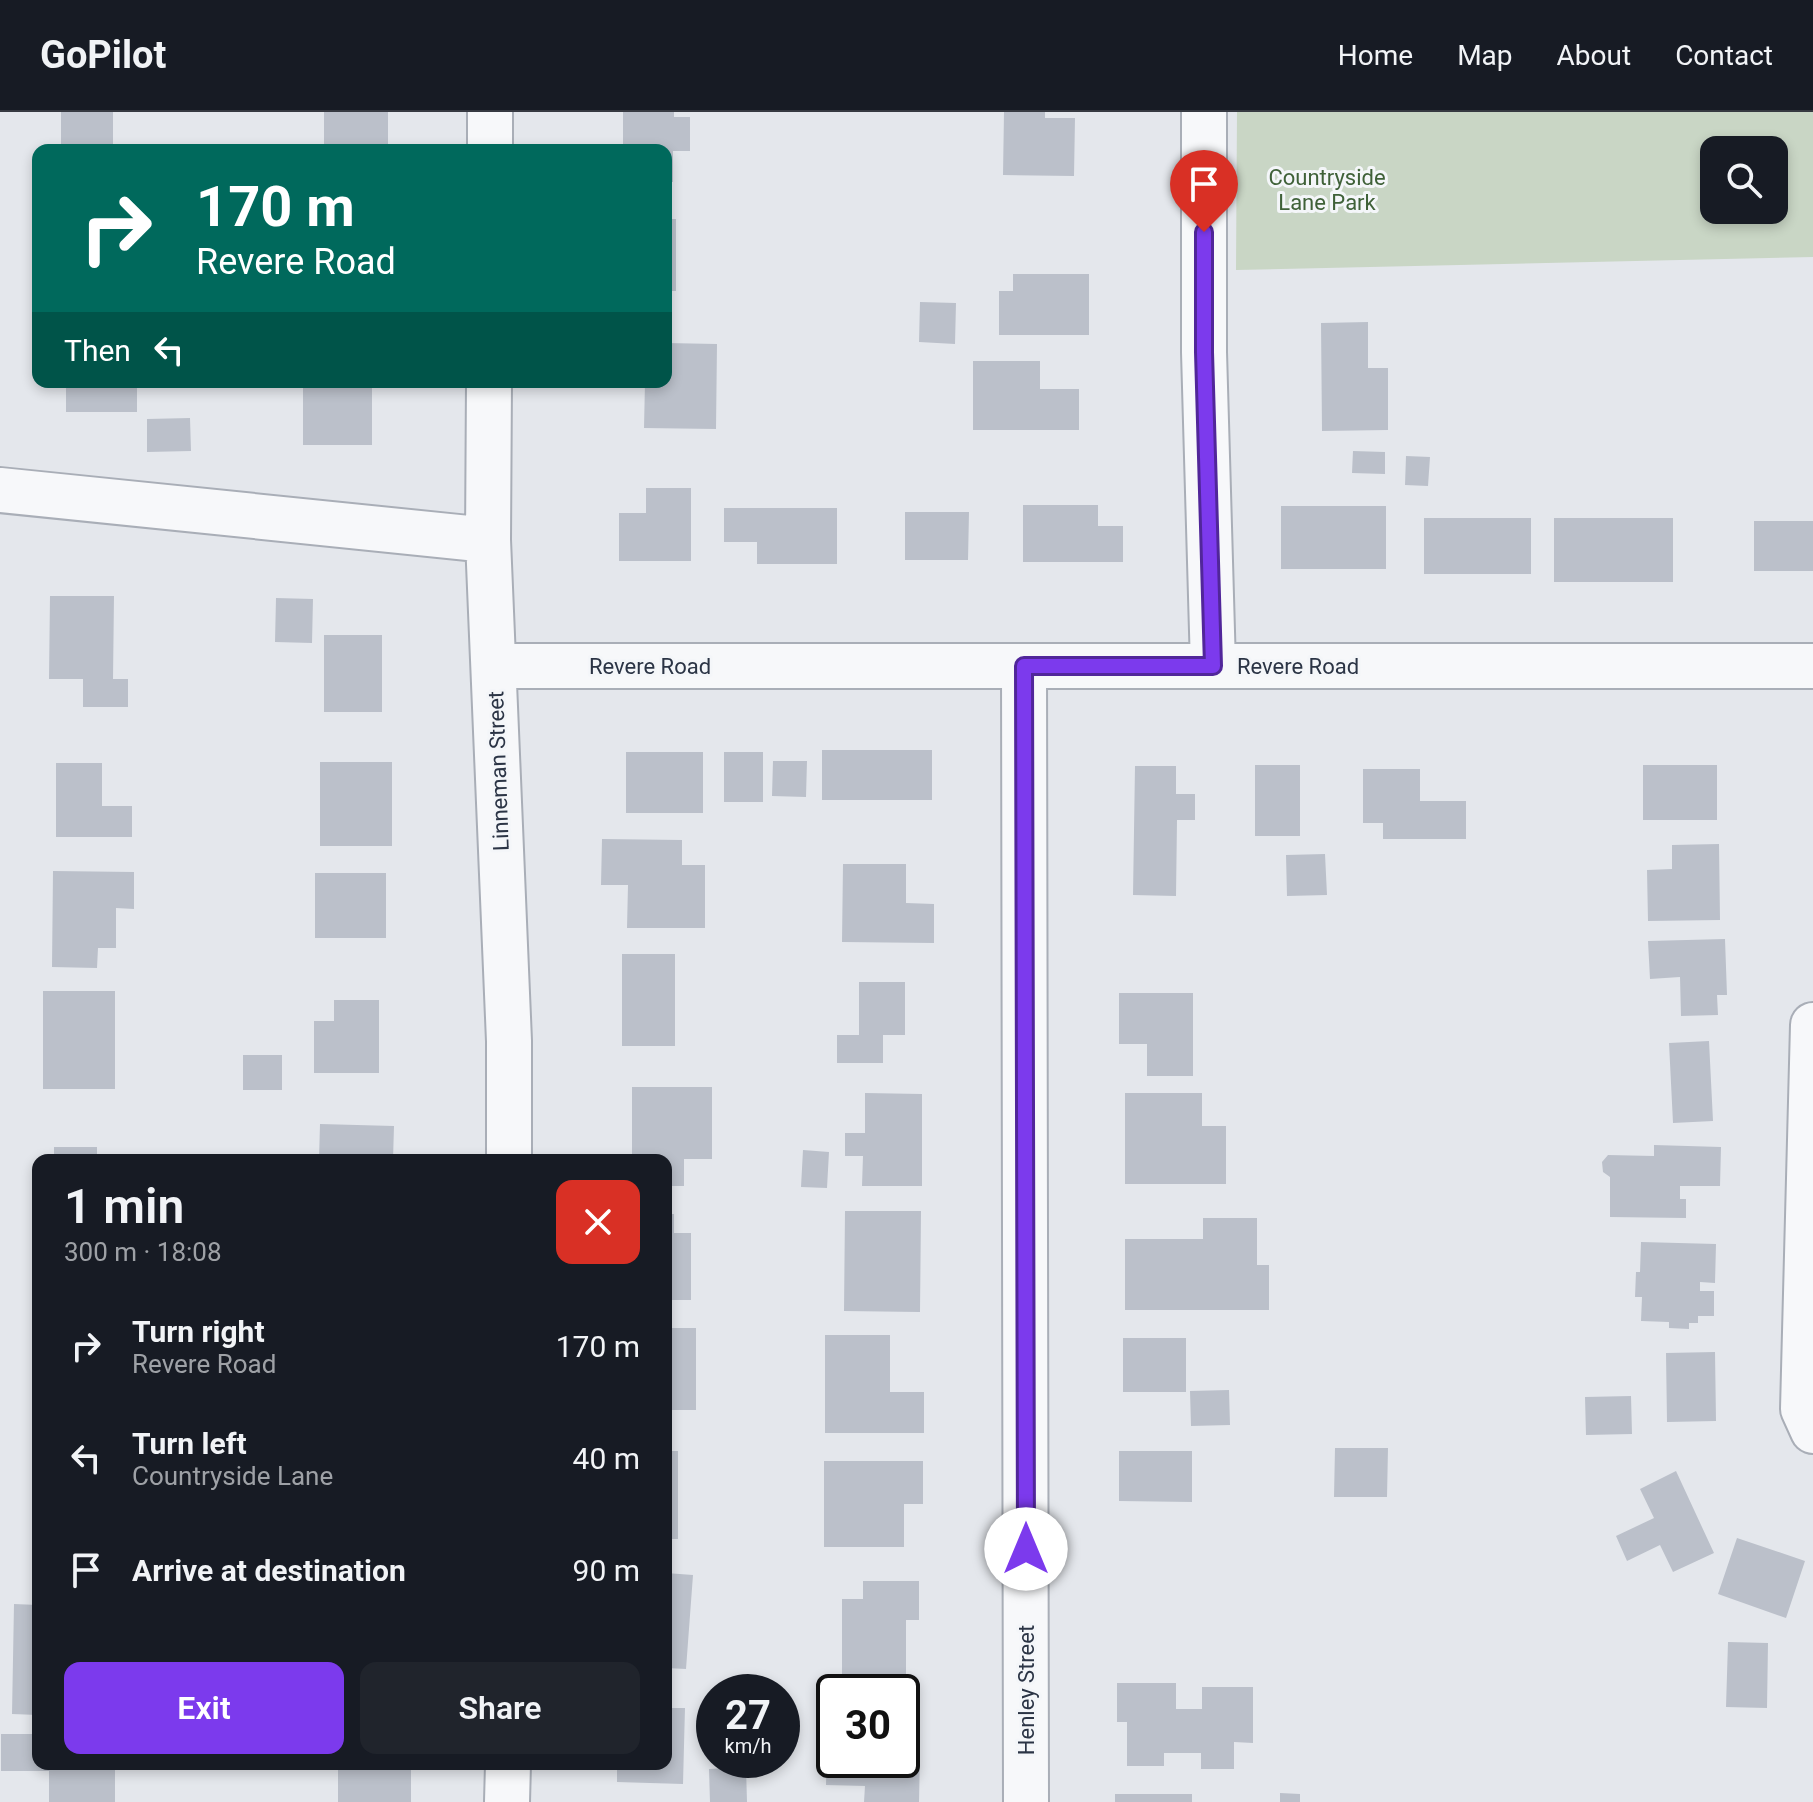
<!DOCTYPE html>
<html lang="en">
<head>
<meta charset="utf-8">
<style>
	:root { --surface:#171b24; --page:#20242c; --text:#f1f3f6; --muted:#9ea1a6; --line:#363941; --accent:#7c3aed }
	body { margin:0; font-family:Roboto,sans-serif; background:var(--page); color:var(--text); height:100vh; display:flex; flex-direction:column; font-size:30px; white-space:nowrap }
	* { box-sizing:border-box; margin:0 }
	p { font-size:26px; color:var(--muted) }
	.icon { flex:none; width:44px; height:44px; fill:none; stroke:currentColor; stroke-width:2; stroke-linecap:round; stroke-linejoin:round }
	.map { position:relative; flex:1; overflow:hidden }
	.panel { position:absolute; left:32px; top:1042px; width:640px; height:616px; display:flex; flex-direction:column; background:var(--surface); border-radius:16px; box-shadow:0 4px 12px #0003 }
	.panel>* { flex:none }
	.hud { position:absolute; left:32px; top:32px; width:640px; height:244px; border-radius:16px; box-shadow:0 4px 12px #0003; background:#00695c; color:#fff; overflow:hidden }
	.fabs { position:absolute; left:1700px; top:24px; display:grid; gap:16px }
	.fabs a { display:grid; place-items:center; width:88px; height:88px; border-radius:16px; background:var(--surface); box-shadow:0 4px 12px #0003; font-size:40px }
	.speed { position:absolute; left:696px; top:1562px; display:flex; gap:16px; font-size:40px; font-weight:700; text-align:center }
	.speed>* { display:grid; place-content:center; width:104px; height:104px; border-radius:50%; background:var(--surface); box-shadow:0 4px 12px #0003; line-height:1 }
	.speed small { font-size:20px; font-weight:400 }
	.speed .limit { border:4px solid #111; border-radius:12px; background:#fff; color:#111 }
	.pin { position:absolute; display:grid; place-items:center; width:68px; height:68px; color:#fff; margin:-82px -34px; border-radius:50% 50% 50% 0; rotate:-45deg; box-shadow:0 0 8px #0007 }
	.pin .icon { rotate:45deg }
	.me { position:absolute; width:88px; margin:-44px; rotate:0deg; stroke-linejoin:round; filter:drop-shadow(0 0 6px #0008) }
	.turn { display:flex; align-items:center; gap:28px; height:168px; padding:0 32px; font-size:36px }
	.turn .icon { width:104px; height:104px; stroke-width:2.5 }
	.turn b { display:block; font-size:56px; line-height:68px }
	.then { display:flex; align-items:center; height:76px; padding:0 32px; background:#0003; gap:16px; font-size:30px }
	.round { display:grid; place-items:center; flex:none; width:84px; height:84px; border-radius:16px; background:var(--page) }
	.headline { display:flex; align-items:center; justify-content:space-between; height:136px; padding:0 32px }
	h1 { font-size:48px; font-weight:600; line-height:60px }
	.button { display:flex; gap:16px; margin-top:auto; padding:16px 32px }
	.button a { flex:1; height:92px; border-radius:16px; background:var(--accent); color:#fff; font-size:32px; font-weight:600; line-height:92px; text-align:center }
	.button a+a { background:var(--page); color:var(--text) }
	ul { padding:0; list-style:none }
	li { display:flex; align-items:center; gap:24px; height:112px; padding:0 32px }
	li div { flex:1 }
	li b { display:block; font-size:30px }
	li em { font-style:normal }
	header { display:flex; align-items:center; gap:48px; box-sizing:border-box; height:112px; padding:0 40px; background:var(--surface); border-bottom:2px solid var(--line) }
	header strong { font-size:38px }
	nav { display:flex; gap:44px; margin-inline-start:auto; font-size:28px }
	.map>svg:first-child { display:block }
	.green { fill:#c9d6c5; fill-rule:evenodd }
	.building { fill:#bbc0ca }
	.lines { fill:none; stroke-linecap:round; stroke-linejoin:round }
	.minor-casing { stroke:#a9aeb7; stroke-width:48 }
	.minor { stroke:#f7f8fa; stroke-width:44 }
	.route-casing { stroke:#51269a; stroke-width:20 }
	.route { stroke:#7c3aed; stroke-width:14 }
	.labels { text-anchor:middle; stroke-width:6; stroke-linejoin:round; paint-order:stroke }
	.park-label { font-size:22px; fill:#3f6138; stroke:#f4f6f9 }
	.street-label { font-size:22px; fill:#2b3445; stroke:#f4f6f9 }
</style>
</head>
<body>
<header>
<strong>GoPilot</strong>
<nav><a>Home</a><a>Map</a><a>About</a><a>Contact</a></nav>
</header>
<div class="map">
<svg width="1813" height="1690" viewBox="0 0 1813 1690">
	<rect width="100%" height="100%" fill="#e4e7ec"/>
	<path class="green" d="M1237,0H1813V145L1236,158ZM1714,38H1774V98H1714Z"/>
	<path class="building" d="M61,0H113V38H61Z
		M324,0H388V38H324Z
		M623,0H674V5H690V39H673V70H666V38H623Z
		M1004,0H1045V6H1075L1074,64L1003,63Z
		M666,107H676V179H666Z
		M1013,162H1089V223H999V179H1013Z
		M920,190L956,191L955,232L919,230Z
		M1368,210V256H1388V318L1322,319L1321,211Z
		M666,231L717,232L716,317L644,316L645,270H666Z
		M973,249H1040V277H1079V318H973Z
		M66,270H137V300H66Z
		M303,270H372V333H303Z
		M190,306L191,339L147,340V307Z
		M1353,339L1385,340V362L1352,361Z
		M1406,344L1430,345L1428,374L1405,373Z
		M646,376H691V449H619V401H646Z
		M1023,393H1098V414H1123V450H1023Z
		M1281,394H1386V457H1281Z
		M724,396H837V452H757V430H724Z
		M905,400H969L968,448H905Z
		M1424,406H1531V462H1424Z
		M1554,406H1673V470H1554Z
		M1754,409H1813V459H1754Z
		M50,484H114L113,567H128V595H83V567H49Z
		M276,486L313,487L312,531L275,530Z
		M324,523H382V600H324Z
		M822,638H932V688H822Z
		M626,640H703V701H626Z
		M724,640H763V690H724Z
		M773,649H807L806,685L772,684Z
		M320,650H392V734H320Z
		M56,651H102V694H132V725H56Z
		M1255,653H1300V724H1255Z
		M1643,653H1717V708H1643Z
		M1135,654H1176V682H1195V708H1177L1176,784L1133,783Z
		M1363,657H1420V689H1466V727H1383V711H1363Z
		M602,727L682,728V753H705V816H627L628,773H601Z
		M1719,732L1720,808L1648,809L1647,758L1672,757V733Z
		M1325,742L1327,783L1287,784L1286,743Z
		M843,752H906V791L934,792V831L842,830Z
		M53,759L134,760V797L116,796V836H98L97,856L52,855Z
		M315,761H386V826H315Z
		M1725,827L1727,883H1717L1718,903L1681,904L1680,865L1650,867L1648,829Z
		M622,842H675V934H622Z
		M859,870H905V923H883V951H837V923H859Z
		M43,879H115V977H43Z
		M1119,881H1193V964H1147V932H1119Z
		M334,888H379V961H314V909H334Z
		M1709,929L1713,1009L1673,1011L1669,931Z
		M243,943H282V978H243Z
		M632,975H712V1047H684V1074H666V1048H632Z
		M865,981L922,982V1074H862L863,1044H845V1021H865Z
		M1125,981H1202V1014H1226V1072H1125Z
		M320,1012L394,1014L393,1048H319Z
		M1654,1033L1721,1035L1720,1074H1680V1087H1686V1106L1610,1105V1065L1603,1060L1602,1050L1608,1043L1654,1044Z
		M54,1035H97V1048H54Z
		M803,1038L829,1040L827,1076L801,1075Z
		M845,1099H921L920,1200L844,1199Z
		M666,1102H674V1121H691V1188H666Z
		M1203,1106H1257V1153H1269V1198H1125V1127H1203Z
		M1641,1130L1716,1132L1715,1171L1700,1170V1179H1714V1204H1698V1211H1689V1217L1669,1216V1210L1641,1209L1642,1185H1635L1636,1160H1640Z
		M666,1216H696V1298H666Z
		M825,1223H890V1280H924V1321H825Z
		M1123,1226H1186V1280H1123Z
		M1715,1240L1716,1309L1667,1310L1666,1241Z
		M1229,1278L1230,1313L1191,1314L1190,1279Z
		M1631,1284L1632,1322L1586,1323L1585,1285Z
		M1335,1336H1388L1387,1385H1334Z
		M666,1339H678V1427H666Z
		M1119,1339H1192V1390L1119,1389Z
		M824,1349H923V1392H904V1435H824Z
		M1676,1359L1714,1441L1673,1460L1660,1433L1627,1449L1616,1424L1654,1406L1640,1377Z
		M1737,1426L1805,1449L1786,1506L1718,1482Z
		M666,1461L693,1463L686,1557L666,1556Z
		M863,1469H919V1508H906V1568H842V1487H863Z
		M14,1492L38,1493V1603L12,1602Z
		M1728,1530L1768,1531L1767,1596L1726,1595Z
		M1117,1571H1176V1597H1202V1575H1253V1631L1234,1630V1657H1201V1641H1164V1654H1127V1610H1117Z
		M828,1594H834V1648H902V1642H920L919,1690H864L865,1674L826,1673Z
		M666,1596H685L683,1672L617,1670V1652H666Z
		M1,1622H38V1652H115V1690H49V1659H1Z
		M338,1652H411V1690H338Z
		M746,1655L747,1690H710L709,1657Z
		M1280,1681L1300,1682V1690H1280Z
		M1115,1682H1192V1690H1115Z"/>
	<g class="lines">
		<g class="minor-casing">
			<path id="minor" d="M1204,0V240L1213,554
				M490,38V0
				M489,270L488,428L509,929V1048
				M0,378L488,428
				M494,554H1813
				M1024,554L1026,1690
				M1813,913L1803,1297L1813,1319
				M507,1690L508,1652"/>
		</g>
		<use href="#minor" class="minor"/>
	</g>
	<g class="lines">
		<g class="route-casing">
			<path id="route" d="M1026,1437L1024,554H1213L1204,240V120"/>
		</g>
		<use href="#route" class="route"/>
	</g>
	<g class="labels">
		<g class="park-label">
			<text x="1327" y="73">Countryside<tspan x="1327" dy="25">Lane Park</tspan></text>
		</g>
		<g class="street-label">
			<text x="650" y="562">Revere Road</text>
			<text x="1298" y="562">Revere Road</text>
			<text transform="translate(498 659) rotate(-92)" y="8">Linneman Street</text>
			<text transform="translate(1026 1578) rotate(-90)" y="8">Henley Street</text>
		</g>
	</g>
</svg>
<div class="fabs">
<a><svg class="icon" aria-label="search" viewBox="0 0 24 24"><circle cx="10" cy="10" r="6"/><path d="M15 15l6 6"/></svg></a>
</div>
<div class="speed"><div>27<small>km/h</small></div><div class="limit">30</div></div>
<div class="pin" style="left:1204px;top:120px;background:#d93025"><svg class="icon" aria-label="arrive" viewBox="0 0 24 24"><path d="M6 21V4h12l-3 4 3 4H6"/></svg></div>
<svg class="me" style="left:1026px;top:1437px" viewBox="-20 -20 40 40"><circle r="19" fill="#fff"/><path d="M0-13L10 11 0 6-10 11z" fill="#7c3aed"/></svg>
<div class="hud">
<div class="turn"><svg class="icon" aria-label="right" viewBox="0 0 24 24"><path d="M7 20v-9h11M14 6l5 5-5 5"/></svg><div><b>170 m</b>Revere Road</div></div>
<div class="then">Then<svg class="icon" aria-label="left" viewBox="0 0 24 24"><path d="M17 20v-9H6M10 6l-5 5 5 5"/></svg></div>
</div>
<section class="panel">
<div class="headline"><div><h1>1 min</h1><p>300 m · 18:08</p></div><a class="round" style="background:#d93025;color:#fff"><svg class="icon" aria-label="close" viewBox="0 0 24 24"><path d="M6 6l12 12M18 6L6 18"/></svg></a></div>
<ul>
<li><svg class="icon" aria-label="right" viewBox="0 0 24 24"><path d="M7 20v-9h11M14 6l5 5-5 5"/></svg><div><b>Turn right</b><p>Revere Road</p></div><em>170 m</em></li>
<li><svg class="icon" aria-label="left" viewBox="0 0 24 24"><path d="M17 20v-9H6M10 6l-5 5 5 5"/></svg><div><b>Turn left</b><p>Countryside Lane</p></div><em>40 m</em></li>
<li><svg class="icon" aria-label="arrive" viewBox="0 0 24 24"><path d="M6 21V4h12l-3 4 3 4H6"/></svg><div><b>Arrive at destination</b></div><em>90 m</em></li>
</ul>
<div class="button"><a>Exit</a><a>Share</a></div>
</section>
</div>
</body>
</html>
